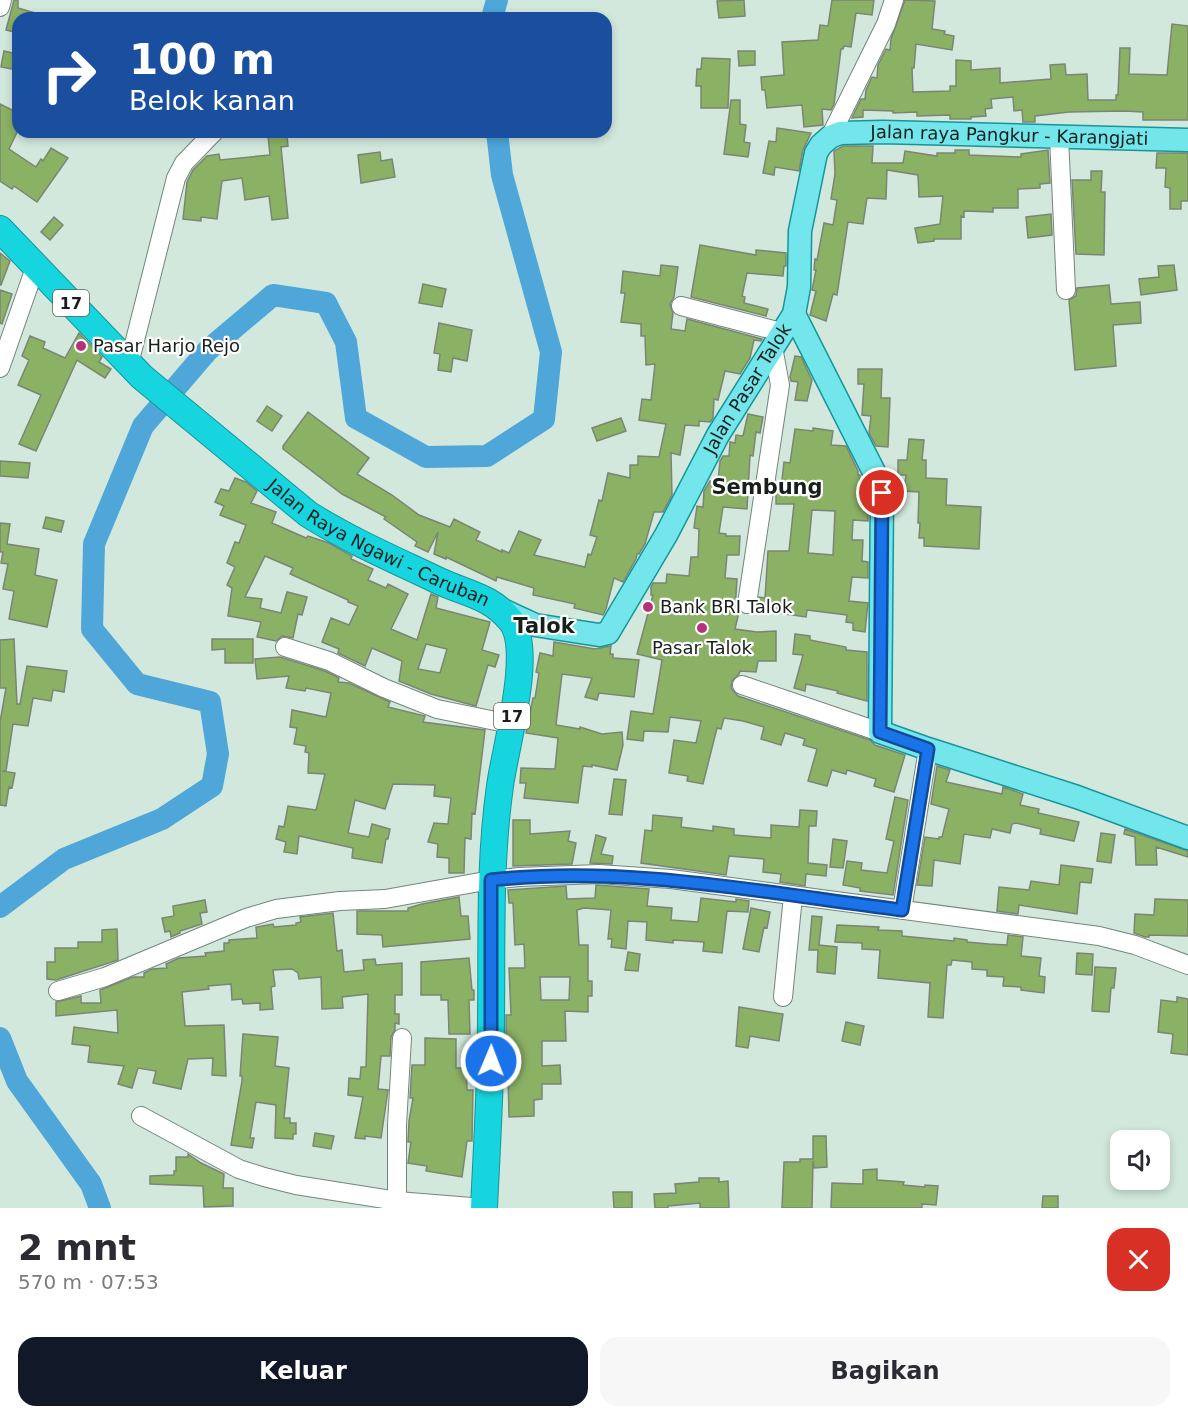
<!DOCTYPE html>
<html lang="id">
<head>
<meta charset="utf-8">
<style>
	:root { --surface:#fff; --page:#f7f7f7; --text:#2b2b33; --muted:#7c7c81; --accent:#111827 }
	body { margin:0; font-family:"DejaVu Sans",sans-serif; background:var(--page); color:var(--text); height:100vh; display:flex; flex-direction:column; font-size:22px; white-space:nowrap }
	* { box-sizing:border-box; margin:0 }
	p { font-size:20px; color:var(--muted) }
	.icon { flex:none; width:33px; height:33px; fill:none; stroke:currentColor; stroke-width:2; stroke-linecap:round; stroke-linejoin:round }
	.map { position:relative; height:1208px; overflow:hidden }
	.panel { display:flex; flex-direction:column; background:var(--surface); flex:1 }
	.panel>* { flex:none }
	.top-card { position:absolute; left:12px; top:12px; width:600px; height:126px; border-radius:18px; box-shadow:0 3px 9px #0003; background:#1a4fa0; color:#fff; overflow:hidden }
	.buttons { position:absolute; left:1110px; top:1130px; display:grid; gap:12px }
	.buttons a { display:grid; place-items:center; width:60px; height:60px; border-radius:12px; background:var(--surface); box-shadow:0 3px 9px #0003; font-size:30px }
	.pin { position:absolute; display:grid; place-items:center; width:51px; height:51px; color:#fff; margin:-26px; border:3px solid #fff; border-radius:50%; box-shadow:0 2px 6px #0007 }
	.me { position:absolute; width:66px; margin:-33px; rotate:1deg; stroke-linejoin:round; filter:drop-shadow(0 0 4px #0008) }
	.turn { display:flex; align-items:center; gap:21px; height:126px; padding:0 18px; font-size:27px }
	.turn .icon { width:78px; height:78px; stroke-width:2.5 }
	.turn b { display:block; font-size:42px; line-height:51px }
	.round { display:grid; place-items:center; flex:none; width:63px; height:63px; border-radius:18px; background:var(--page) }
	.summary { display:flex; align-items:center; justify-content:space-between; height:102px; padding:0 18px }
	h1 { font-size:36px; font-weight:700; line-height:45px }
	.button { display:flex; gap:12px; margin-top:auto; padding:12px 18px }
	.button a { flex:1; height:69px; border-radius:18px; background:var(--accent); color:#fff; font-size:24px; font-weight:700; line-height:69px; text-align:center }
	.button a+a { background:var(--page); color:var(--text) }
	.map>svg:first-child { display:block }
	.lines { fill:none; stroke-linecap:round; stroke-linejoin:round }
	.river { stroke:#4ea7d8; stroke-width:22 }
	.building { fill:#8bb165; stroke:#7b8574; stroke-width:1.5; fill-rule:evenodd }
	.minor-casing { stroke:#72867d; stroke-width:20 }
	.major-casing { stroke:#16959a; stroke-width:25 }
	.highway-casing { stroke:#16959a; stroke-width:28 }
	.minor { stroke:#fff; stroke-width:18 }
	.major { stroke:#73e6eb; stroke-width:22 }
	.highway { stroke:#16d5de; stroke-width:26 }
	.route-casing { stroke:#114b97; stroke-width:15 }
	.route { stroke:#1a73e8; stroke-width:10 }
	.poi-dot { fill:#b5327a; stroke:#fff; stroke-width:2 }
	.labels { text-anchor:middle; stroke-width:4.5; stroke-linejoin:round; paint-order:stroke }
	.shield { fill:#fff; stroke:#5d625f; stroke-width:1.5 }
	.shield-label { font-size:16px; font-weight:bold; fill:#171f1b }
	.street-label { font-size:18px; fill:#171f1b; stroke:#fff }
	.poi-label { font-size:18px; fill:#171f1b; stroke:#fff; text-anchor:start }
	.quarter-label { font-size:21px; font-weight:bold; fill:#171f1b; stroke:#fff }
</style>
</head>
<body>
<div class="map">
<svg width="1188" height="1208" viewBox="0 0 1188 1208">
	<rect width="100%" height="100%" fill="#d2e8dd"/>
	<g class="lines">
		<path class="river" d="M492,18L497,0
			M0,907L64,859L162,819L212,786L218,754L210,702L137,684L92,629L94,544L143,426L208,350L273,295L326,303L346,342L356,418L426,457L487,456L544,419L551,352L502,175L497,132
			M0,1038L17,1081L91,1184L100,1208"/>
	</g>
	<path class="building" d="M14,0H18V8L42,15L41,18H18V33L6,30Z
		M744,0L745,16L719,18L717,1Z
		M832,0H874L872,15L856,13L851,47L844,46L843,49H841L834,104L831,110L822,109L823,125L804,127L802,105L767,108L765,90H762L761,77L784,75L782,42L818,40L820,25L828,26Z
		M905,0L935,1L932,29L945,31L944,34L954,36L952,50L916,44L914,68H912L913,92L950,91V86H956V60L971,61V70L1000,68V83L1051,79L1050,65L1065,64L1066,75L1087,74L1088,100H1116V95H1118L1120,48H1130L1129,74L1167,75L1172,24L1188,26V120H1143V112L1124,111L1069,112L1035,116V122H1023L1022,110L1014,111L1013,97L991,99L992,108L985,109L986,116L971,117V119H950V115L917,116V112L893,113V111L863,110V117L852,118L861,99H865L866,90L872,77L877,78L878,65L886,49L890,50L891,39Z
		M4,51L18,54V70L1,67Z
		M738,51H755V65L739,66Z
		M702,58L730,59L728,108H701V86H696L697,69H701Z
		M731,100H740V124L746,125L744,142L750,143L748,157L724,154Z
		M0,104L18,113V130L9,149L36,167L41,159L43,161L51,148L68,158L37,202L14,186L12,189L0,181Z
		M777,128L811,133L803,150L799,171L775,167L774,175L763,173L769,141L776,142Z
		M287,135L288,146L281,147L288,218L272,220L269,196L245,200L242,178L222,181L217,219L201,217V221L183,219L187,182L193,170L207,156L219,154L220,160L270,155L268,136Z
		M843,146H873L872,163H903L905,151L937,156V153H955V150H969V155L1021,157V154L1048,150L1050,183L1040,184V188L1018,189V208H993V212L964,211V217L961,216V239H934V241L918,243L915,228L940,224L943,196L919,197L918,175L887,170L886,199L867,198L863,224L848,222L837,295L833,294L826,321L810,315L816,291L812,290L816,270H814L815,259L817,260L824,223L833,225L837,200L831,199L835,174L834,151Z
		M380,152L381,161L392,159L395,177L361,183L358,155Z
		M1157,153H1188V201H1181V209H1170V188L1165,187L1166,168H1156Z
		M1091,171H1102L1101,192H1105L1104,255L1076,254L1072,180H1091Z
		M1051,214L1052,235L1028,238L1026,217Z
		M54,217L63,225L50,240L41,232Z
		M700,245L756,255V250L786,253V266H784L783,276L747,273L742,296L745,297L744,303L768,309L766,316L691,297Z
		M0,253L10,261L1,285H0Z
		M661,265L678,267L674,297L670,304L673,313L671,329L685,331L687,319L762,339L761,341L754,340L750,358L740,374L725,371L718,400L714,399L713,418L710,422L699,421V426L685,425L680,455L671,453L672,495L663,512H654L645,544L639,554H637L636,559L623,582L614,578L606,609L603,615L574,608L575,604L533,595L534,588L497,577L496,581L446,557V559L434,554L438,532L428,552L415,546L417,542L384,519L386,517L342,494L283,449V446L308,412L369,458L357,474L392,495L419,515L450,527L454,519L480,532L476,540L502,552V550L509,553L519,531L541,540L534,555L585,567L588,554L591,555L597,537L590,535L599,500L602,501L608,473L630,478V465H638V456L659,457L666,424L639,420L642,399L651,400L655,364L646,365L645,336H641V324L621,322L625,293H621L623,271L660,276Z
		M1174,265L1177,290L1141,295L1139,279L1159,277L1158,266Z
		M423,284L446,289L442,307L419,303Z
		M1109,285L1111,304L1140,302L1141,323L1113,325L1116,366L1075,370L1069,300L1076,296L1077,288Z
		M0,290L12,294L2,324L0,323Z
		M439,323L472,330L467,361L453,358L451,372L438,370L440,354L434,353Z
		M79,333L102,357L99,362L111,369L105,378L77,360L36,451L19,444L41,395L18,385L29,360L22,356L30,336L45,342L43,348L65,358Z
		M795,356L801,357L812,380L807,401L795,400L798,382L791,381L790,377Z
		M858,369H882L881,398H890L888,447L876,446L869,433L871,416L862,415L864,384H858Z
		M267,406L282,416L272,431L257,421Z
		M748,414L763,417L760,433L756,432L753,456L750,455L747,509L723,507L719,533L726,534V536H740L739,555H727L725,578L737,579L735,611L739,612L735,629L757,632L776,631V661H758L756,672L740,671L739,674L732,681L731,688L738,696L870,740L875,745L905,755L894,792L874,786L876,779L847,770L846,774L832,770L827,786L808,781L817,749L803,745L805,739L785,733L781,745L761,739L764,727L743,721L724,718L721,729L717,728L703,784L687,781L688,776L669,773L674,740L696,743L701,721L670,717L668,732L644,731L643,741L627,739L631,711L653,714L662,660L637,654L653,595H651V587L653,583H666L667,574L689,576L691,557H698L699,529L694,528L697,506L703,507L704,491L710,481H718L720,461L723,456H729L730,442L735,443L736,435L743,436Z
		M621,418L626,431L597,441L592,428Z
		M813,428L833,431L831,445L846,446L858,471V475H860L859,493H868V521L853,520L852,540H863L862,561L868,562V578L852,577L849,601L868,603L865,632L853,630V623L846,622L847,615L807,610L806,617L756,610L759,597L765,598L768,551H789L794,504H776V488H781L784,462L790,463L795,429L813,431ZM812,510L835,511L833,555L808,553Z
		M909,439L924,440L922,460H926V478L947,479L946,505L981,507L979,549L924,546V538H919L920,523H918L919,492L904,491L906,475H898V460H907Z
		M0,461L30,463L28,478L0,476Z
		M235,478L246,482L257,491L251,503L276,512L272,523L306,538L308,536L329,543L352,556L351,559L373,569L368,580L386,588L388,584L408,594L391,629L417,640L431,594L438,597L436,608L490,622L482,650L499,655L495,667L488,665L476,706L431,694L399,681L402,661L372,648L365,666L338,653L339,649L322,642L331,618L349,625L358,606L348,602V600L290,574L293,568L265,556L245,597L262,599L260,608L281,613L287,592L307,597L302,615L298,614L293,638L282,636L276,641L257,637L261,622L228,616L232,588L227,585L235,567L227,563L235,542L239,543L246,525L220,515L224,506L215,502L221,489L229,491ZM426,644L447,649L440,673L418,669Z
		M46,517L64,521L61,532L43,528Z
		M0,523L10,524L7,544L39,549L35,575L57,580L47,627L9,619L14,591L3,589L8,564L1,563L3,552H0Z
		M795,634L810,636V640L846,647V650L867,652V701L837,693L838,691L806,684L805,691L794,688L803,655L793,654Z
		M14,639L17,704H20L27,666L67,671L64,692L53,690L51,701L33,698L28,726L13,724L6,771H2L15,773L12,788L9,787L6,806L0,805V722L6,688H0V640Z
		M212,639H253V663H225V649L212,650Z
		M554,642L595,649L611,646L610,654H613V658L639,660L634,697L599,693L597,700L585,697L592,678L562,674L556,725L580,729V727L602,734L622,732L623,745L617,770L592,765V767L583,766L578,803L524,798L526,783H520L521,768L555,769L558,738L526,733L533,698H535L539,673L536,672L540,653L553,656Z
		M280,657L325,671L339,678L338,682L349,683L390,702L388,707L425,716L423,722L485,730L475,814L472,813L471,839L465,838L464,873H449V858L437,857L438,844L428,842L434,823L448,824L451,798L434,796L435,785L393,784L385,809L355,800L348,833L369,837L372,824L390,829L388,839H386L382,863L352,858L353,848L299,836L297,854L284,852L286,842L276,839L279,826L284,827L288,806L316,810L325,774L308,773L309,753L305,752L306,746L294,744L297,728L290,727L292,710L326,717L331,693L306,688L305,691L286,688L289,676L257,679L255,659Z
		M937,766L950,770L946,782L1002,794L1003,787L1023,794L1020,805L1039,809L1038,813L1079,822L1074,841L1040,834L1041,829L1016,823L1012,824L1010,833L992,829L990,838L964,834L960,864L934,860L932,886L917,885L925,837L939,839V837H942L949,809L931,804Z
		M614,779L626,780L622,815L609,814Z
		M895,797L908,800L893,895L860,891V888L843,885L847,861L862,863L861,870L887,873L894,841L886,839Z
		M800,810L817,811L816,826H809L808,863L827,865L826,876L806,874L805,886L780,882L781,874L763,872L764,859L729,856L726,875L641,863L645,830L652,831L653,815L682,818L681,827L713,831V826L734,829V835L771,838V825L799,827Z
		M513,820H530V834L570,831L568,841L576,843L572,864L513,866Z
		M1125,829L1188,851V857L1156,847L1157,865H1136L1135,837L1124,834Z
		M1101,833L1115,835L1111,863L1097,861Z
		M596,835L606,838L601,854L613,856L612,864L590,863Z
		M833,839L847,841L843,868L830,867Z
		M1061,865L1093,869L1091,883L1080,882L1077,914L1019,905L1018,914L997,911L999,887L1029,890L1031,881L1059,885Z
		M596,885L649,889L647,906L672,908L671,920L698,922L701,898L736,902V899L749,901L748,912L727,911L722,953L703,951L704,942L673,940V943L646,940L647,922L628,921L626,949L611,947L612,939H608L611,910L584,908L577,910L579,945H588V981H592V996H588V1012L565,1011L566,1041H542V1066L560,1065L561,1084H542V1099L534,1100V1116L509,1117L508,1074H505V1060H510V1040H506V1015H511L509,968H525L524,944L515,945L513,903H509L508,890L566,886L567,899L595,898ZM540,977H570L569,1000H541Z
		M459,897L461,916H468L470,939L383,947L382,935L357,934V911H408V908L422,904Z
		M1155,899L1188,900V936L1149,935V937H1145L1134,933L1135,914L1154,915Z
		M205,900L207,912L200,913L202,924L180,931V933L171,937L170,931L165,932L162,918L174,916L173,906Z
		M751,908L770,912L767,928L764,927L759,952L743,949Z
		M333,913L337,951L342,950L344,972L364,970L363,960L375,959L376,965L402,963V995H395V1014H399V1024L395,1023V1030L391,1037L390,1056H381L378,1089L388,1090L381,1138L365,1136V1139L355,1138L363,1097L348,1095L349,1078L360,1079L361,1067H366L368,994L342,997L343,1008L322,1009L321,977L299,979L298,973L292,969L273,970L275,986L271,987L273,1009L260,1010V1003L243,1004L242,999L232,1000L231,984L208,986L209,989L182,992L185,1026L224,1025L226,1076L212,1075L213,1058L191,1059H188L181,1089L153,1083L156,1071L138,1068L132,1088L118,1084L124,1066L88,1062L90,1046L72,1044L74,1027L118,1033L117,1010L56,1016V1002L81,996V1003H101L100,990L133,977H144V973L152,969L167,968L166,964L179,958L206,956L205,953L224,951V943H229V940L257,938L256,927L273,924L274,927L296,925V923L301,922L300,917Z
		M812,916L822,917L819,945L837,947L835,974L817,972L818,950H809Z
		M837,925L879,927L878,930L902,931V936L954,941V938L967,940V942L989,944L1007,945L1008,935L1023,937L1021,956L1041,958L1039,976L1045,977L1044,993L1021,990V987L1003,986L1004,977L987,976V970L972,969V962L952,960L951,965H947L943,1018L928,1017L930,983L878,978L880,950L862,949V943L835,942Z
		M117,929L118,960L56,980L47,979V962H55V948H78V942H102V930Z
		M628,952L640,954L638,971L625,970Z
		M1077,953L1093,954L1092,975L1076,974Z
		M469,958L472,990H474V1000H469L470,1034H449L448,1000H441V995H421V962Z
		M1095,967L1116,968L1114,988H1111L1109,1012L1092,1011Z
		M1177,997L1188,999V1055L1171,1053L1173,1034L1158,1032L1161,1000L1177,1002Z
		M739,1007L783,1014L779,1041L750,1036L748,1048L736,1046Z
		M846,1022L864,1026L860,1045L842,1041Z
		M243,1034L278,1037L275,1066L289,1068L284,1118H290V1123H296V1134H293V1139L275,1138L276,1105L256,1102L250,1138H254L252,1148L231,1145L242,1081V1076H240Z
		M425,1038L456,1039V1068H466L467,1090H473L472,1141H467L462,1177L426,1171L427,1166L408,1163L411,1142H408L409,1121L413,1098H410L412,1065H425Z
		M315,1133L334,1136L331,1149L313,1146Z
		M813,1136H826L827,1167L814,1168L813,1161L812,1208H782L784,1162H800V1159H813Z
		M188,1154L201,1163L224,1174L223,1188H233V1206L204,1207L203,1186L150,1184V1176L174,1175V1171H176V1157H188Z
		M877,1169V1180L904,1182L903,1185L925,1187V1185L938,1186L936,1205L922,1204V1208H831L832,1183L863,1184V1170Z
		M699,1178H719V1182L728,1181L729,1208H700V1203L668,1206V1208H655L654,1194L676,1193L675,1184L699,1182Z
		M613,1192H632V1208H614Z
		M1043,1196H1058V1208H1042Z"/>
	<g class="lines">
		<g class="minor-casing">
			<path id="minor" d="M0,7L2,0
				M830,137L886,24L894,0
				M1059,137L1066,290
				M681,306L781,332
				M129,364L176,178L184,163L214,132
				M0,368L36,265
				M747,604L780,385L773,347
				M285,647L329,661L384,688L437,709L510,724
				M742,685L880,732
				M902,910L928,749
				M58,991L105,977L246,918L276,909L340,901L385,899L491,880L519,877L599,874L671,879L1099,936L1135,945L1188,965
				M783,997L793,896
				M141,1116L239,1169L264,1177L296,1185L397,1201L484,1208
				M397,1201V1125L402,1038"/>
		</g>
		<g class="major-casing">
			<g id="major">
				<path d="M794,314L874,472L882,493L880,732L928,749L1077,797L1188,838"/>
				<path id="s1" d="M498,608L535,625L599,635L608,633L666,535L718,435L794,314L799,287L800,231L816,153L821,145L830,137L840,133L883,132L1188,140"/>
			</g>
		</g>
		<g class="highway-casing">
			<g id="highway">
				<path id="s2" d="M0,229L142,377L308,514C349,540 393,559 437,580C466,594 490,595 511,621C534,650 505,748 500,786C489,863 492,940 491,1017C491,1081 487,1144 484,1208"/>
			</g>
		</g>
		<use href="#minor" class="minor"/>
		<use href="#major" class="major"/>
		<use href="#highway" class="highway"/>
	</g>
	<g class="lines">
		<g class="route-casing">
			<path id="route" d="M491,1061V880C629,865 765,893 902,910L928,749L880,732L882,493"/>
		</g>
		<use href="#route" class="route"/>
	</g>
	<g class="poi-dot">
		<circle cx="81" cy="346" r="6"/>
		<circle cx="648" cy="607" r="6"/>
		<circle cx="702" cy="628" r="6"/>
	</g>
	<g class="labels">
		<g class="shield">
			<rect x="53" y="290" width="36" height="26" rx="4.5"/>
			<rect x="494" y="703" width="36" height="26" rx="4.5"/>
		</g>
		<g class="shield-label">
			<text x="71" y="309">17</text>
			<text x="512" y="722">17</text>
		</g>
		<g class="street-label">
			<text dy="6" stroke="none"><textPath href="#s1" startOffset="849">Jalan raya Pangkur - Karangjati</textPath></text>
			<text dy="6" stroke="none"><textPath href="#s1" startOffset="396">Jalan Pasar Talok</textPath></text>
			<text dy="6" stroke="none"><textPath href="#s2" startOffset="496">Jalan Raya Ngawi - Caruban</textPath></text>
		</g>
		<g class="poi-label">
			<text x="93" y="352">Pasar Harjo Rejo</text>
			<text x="660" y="613">Bank BRI Talok</text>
			<text x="702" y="654" text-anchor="middle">Pasar Talok</text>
		</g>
		<g class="quarter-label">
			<text x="767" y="494">Sembung</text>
			<text x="544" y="633">Talok</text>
		</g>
	</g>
</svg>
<div class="buttons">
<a><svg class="icon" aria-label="sound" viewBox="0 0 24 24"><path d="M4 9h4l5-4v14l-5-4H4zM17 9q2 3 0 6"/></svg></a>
</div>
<div class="pin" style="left:882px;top:493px;background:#d93025"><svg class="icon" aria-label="arrive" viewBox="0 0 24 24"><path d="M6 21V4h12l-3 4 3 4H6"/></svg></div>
<svg class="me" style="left:491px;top:1061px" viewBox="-20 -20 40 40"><circle r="17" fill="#1a73e8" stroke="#fff" stroke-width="3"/><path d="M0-11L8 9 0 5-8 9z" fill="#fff"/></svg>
<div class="top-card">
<div class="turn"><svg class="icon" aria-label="right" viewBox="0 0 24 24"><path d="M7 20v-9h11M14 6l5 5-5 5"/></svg><div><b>100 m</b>Belok kanan</div></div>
</div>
</div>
<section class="panel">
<div class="summary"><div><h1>2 mnt</h1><p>570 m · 07:53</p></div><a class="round" style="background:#d93025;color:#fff"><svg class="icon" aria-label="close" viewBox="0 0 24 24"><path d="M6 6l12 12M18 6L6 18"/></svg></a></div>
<div class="button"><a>Keluar</a><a>Bagikan</a></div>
</section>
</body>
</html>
